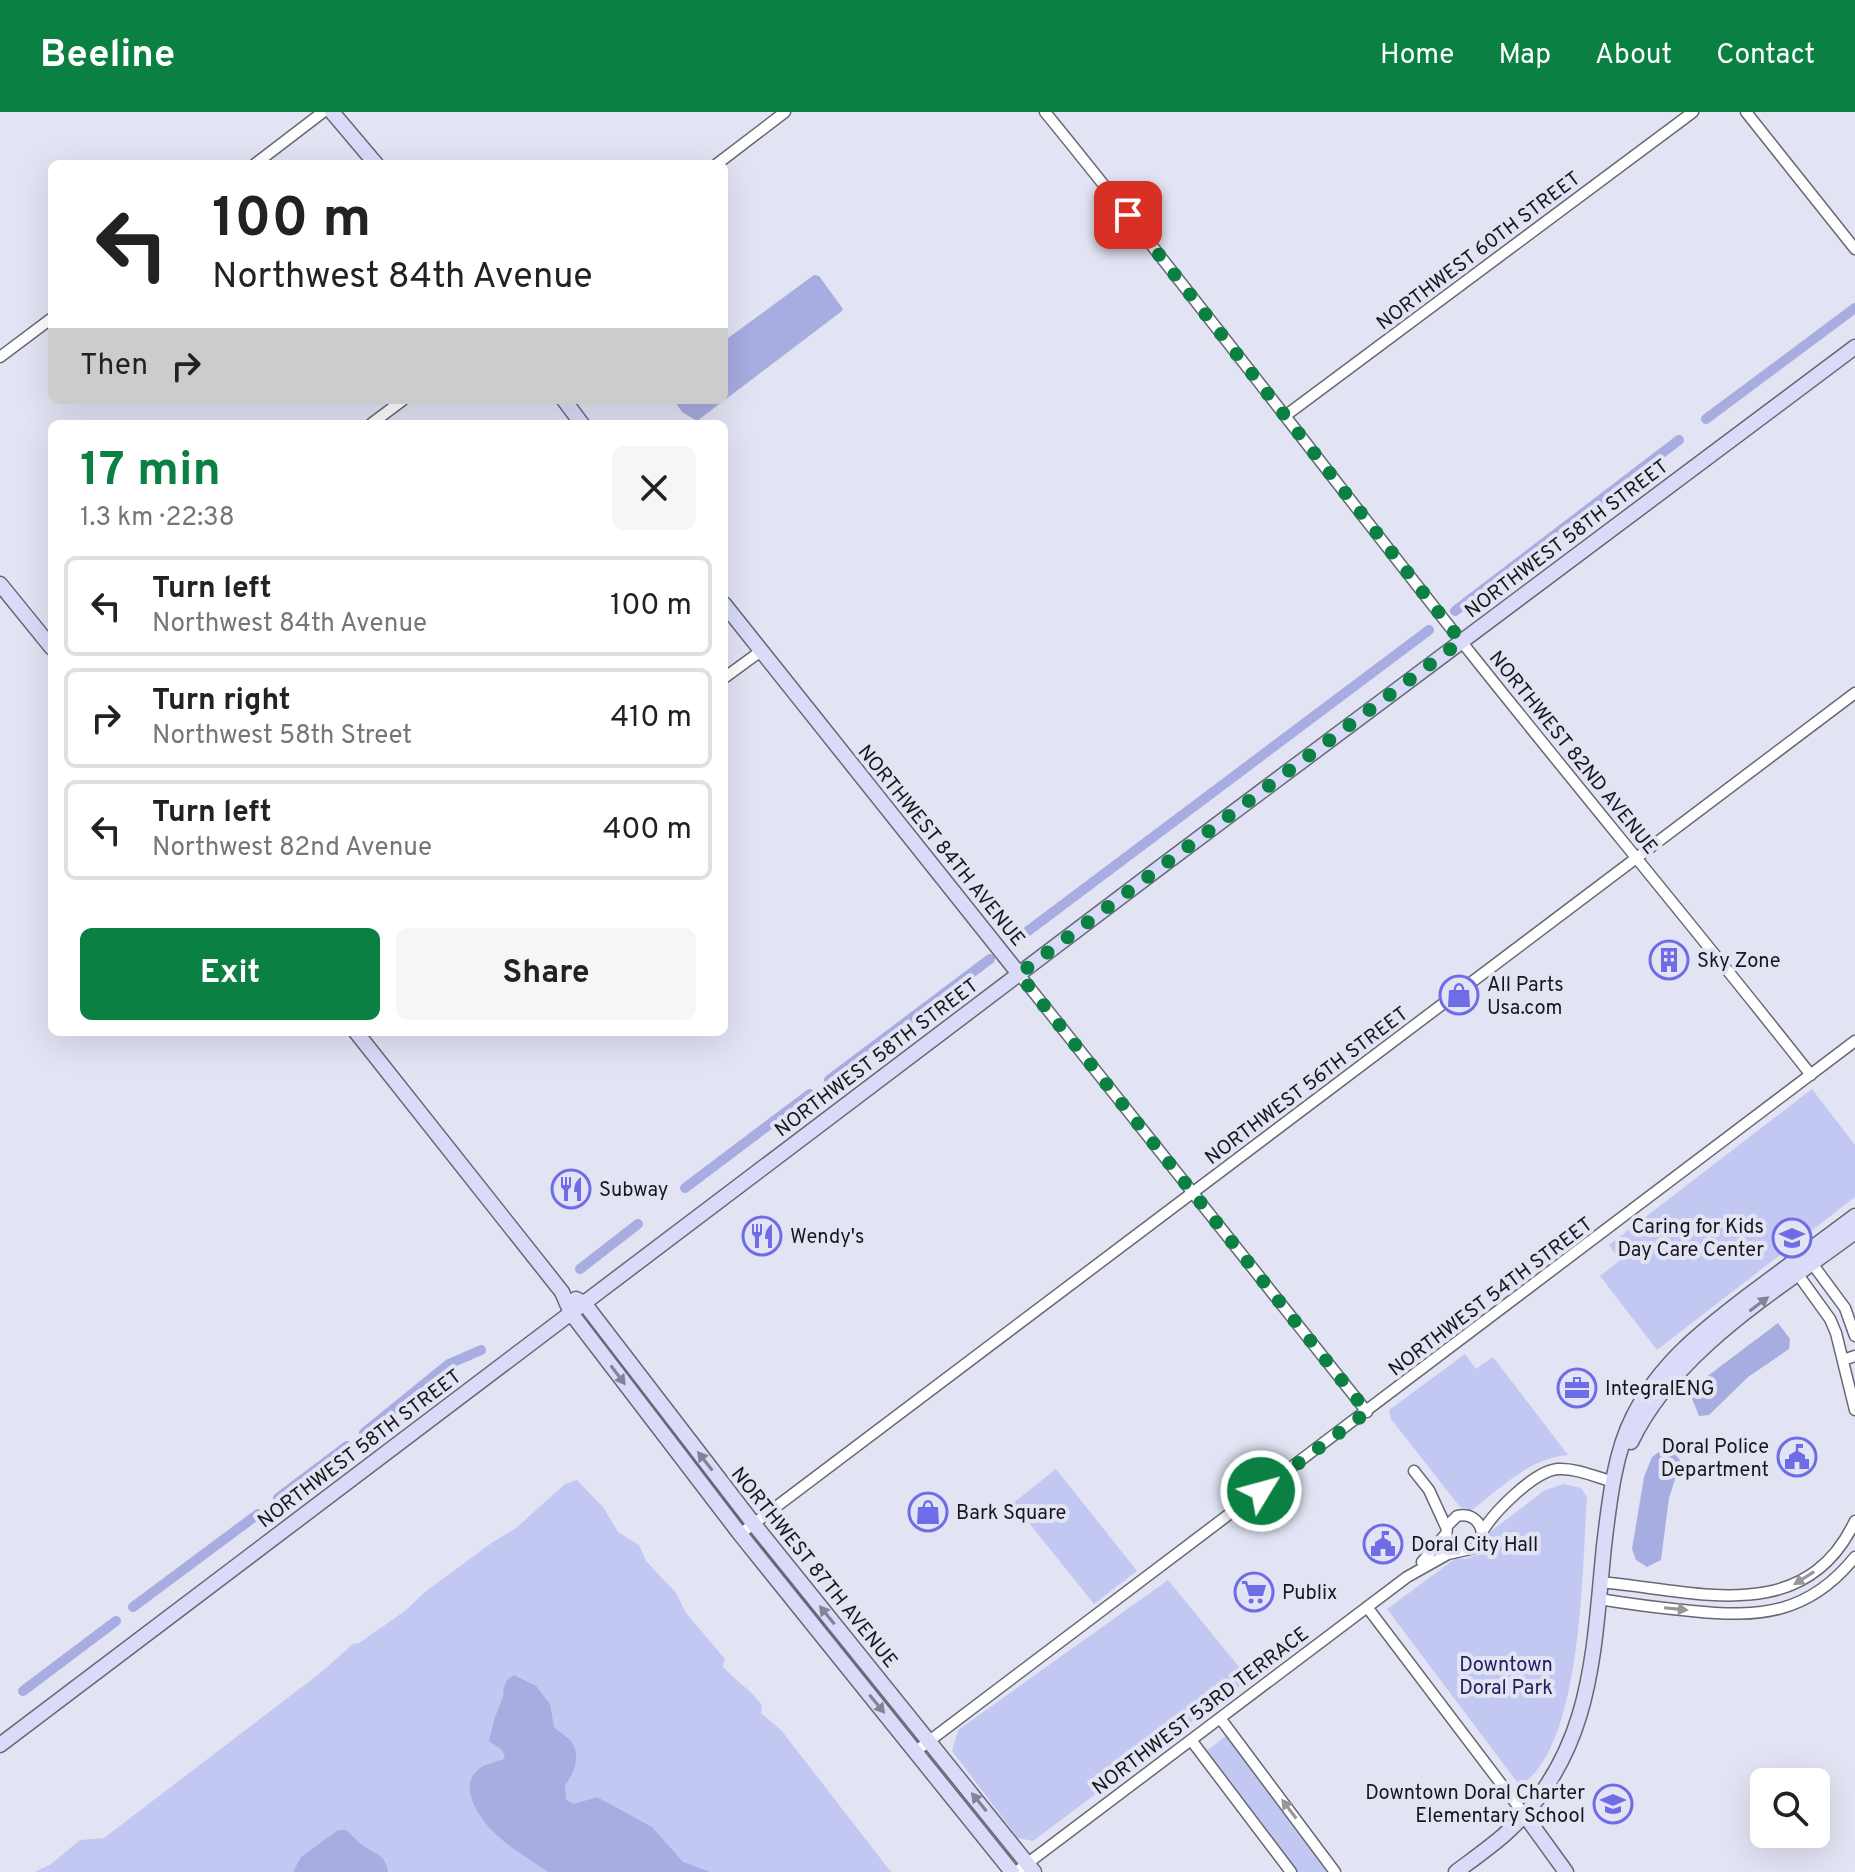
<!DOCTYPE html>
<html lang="en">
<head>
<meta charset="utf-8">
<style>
	:root { --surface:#fff; --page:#f6f6f6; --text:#222; --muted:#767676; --line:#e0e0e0; --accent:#0b8043 }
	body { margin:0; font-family:Overpass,sans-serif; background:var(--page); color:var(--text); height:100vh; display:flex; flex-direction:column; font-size:30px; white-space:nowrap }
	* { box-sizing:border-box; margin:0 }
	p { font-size:26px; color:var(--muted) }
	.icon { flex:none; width:44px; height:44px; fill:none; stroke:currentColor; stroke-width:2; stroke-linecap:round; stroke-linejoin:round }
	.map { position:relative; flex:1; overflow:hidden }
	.drawer { position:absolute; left:48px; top:308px; width:680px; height:616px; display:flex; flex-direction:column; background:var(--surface); border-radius:12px; box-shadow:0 8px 32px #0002 }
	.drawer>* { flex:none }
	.banner { position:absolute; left:48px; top:48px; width:680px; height:244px; border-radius:12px; box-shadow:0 8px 32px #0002; background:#fff; color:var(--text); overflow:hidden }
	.fabs { position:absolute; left:1750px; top:1656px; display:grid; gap:16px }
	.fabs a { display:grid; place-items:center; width:80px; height:80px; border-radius:12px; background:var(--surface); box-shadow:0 8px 32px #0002; font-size:40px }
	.pin { position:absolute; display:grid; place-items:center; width:68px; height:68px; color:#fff; margin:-34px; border-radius:16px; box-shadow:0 4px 12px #0006 }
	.me { position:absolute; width:88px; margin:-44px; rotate:53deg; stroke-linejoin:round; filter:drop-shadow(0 0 6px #0008) }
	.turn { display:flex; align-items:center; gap:28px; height:168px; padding:0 32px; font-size:36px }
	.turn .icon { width:104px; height:104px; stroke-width:2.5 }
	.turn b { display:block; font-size:56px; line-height:68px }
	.then { display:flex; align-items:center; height:76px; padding:0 32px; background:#0003; gap:16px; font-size:30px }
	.round { display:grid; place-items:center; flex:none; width:84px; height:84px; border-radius:12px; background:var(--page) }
	.overview { display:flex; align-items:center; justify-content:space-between; height:136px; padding:0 32px }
	h1 { font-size:48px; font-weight:700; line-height:60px; color:var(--accent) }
	.cta { display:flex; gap:16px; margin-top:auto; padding:16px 32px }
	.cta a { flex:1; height:92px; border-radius:12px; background:var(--accent); color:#fff; font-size:32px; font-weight:700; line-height:92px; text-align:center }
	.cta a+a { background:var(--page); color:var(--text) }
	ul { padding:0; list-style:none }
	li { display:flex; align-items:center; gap:24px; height:100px; margin:0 16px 12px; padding:0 16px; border:4px solid var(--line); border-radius:12px }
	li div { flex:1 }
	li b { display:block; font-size:30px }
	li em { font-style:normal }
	header { display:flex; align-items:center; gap:48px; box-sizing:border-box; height:112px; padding:0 40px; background:var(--accent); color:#fff }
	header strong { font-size:38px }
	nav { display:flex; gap:44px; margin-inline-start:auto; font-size:28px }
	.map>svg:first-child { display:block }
	.green { fill:#c3c8f2 }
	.water { fill:#a7ace1 }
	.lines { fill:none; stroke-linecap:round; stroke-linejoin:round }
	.canal { stroke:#a7ace1; stroke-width:10 }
	.street-casing { stroke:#666875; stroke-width:13 }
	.secondary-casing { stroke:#666875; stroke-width:17 }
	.street { stroke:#fff; stroke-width:10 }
	.secondary { stroke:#dadbf9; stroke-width:14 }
	.oneway { fill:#828396 }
	.oneway2 { fill:#979799 }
	.route { stroke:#0b8043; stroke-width:14; stroke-dasharray:0 25.2 }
	.labels { text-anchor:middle; stroke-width:8; stroke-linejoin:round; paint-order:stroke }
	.street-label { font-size:20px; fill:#17181d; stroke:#e2e4f4 }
	.poi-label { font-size:20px; fill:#17181d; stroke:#e2e4f4; text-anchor:start }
	.park-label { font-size:20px; fill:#24205e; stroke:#e2e4f4 }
</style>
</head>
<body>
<header>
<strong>Beeline</strong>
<nav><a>Home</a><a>Map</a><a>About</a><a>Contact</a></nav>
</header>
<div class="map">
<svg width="1855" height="1760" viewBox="0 0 1855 1760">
	<rect width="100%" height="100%" fill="#e2e4f4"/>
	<path class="green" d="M1812,977L1855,1033V1085L1657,1238L1600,1164L1620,1148L1609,1133Z
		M1465,1242L1476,1257L1493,1245L1568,1343C1530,1346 1502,1375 1472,1398L1460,1395L1391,1307L1389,1298Z
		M1056,1357L1137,1459L1094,1492L1013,1391Z
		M577,1368L603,1395L618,1420L639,1433L646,1449L676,1481L686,1501L725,1547L723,1555C736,1569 751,1578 762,1593L761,1601L781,1618L891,1760H35L51,1752L80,1728L104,1726L319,1562L353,1532L359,1531L405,1499L425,1480L490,1432L516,1416L565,1372Z
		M1564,1372L1581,1376L1587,1385C1582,1455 1583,1627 1524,1671L1517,1670L1387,1497L1456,1446L1466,1447L1479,1442L1490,1420L1545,1378Z
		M1168,1468L1249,1567L1033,1729L1018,1726L952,1639L958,1618Z
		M1227,1623L1331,1760H1294L1204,1641Z"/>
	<path class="water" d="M814,163L819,164L843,197L842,199L697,309L682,300L674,288H724V229Z
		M1778,1211L1790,1227L1789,1237L1748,1265L1709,1303L1699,1304L1691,1284L1701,1269Z
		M1663,1337H1670L1681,1349L1669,1386L1661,1448L1647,1455L1636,1448L1632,1437L1644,1365L1652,1345Z
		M514,1563L536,1574L550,1592L554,1615C559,1620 566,1624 570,1628C582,1642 574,1662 565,1673L566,1688L574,1692L597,1685L652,1715L683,1750L710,1760H548C520,1740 490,1726 474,1693C469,1681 466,1669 477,1659C484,1651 497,1651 505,1646L502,1638L489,1629L494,1608L504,1582L503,1578L507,1568Z
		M338,1718H346C351,1722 356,1728 361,1732C374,1742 386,1742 388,1760H293L301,1745Z"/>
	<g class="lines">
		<path class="canal" d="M1706,307L1855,196
			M1455,499L1679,328
			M1020,825L1429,518
			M829,968L990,847
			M685,1076L810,982
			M580,1157L638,1112
			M364,1321L449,1252L481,1238
			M278,1386L347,1334
			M133,1495L258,1402
			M23,1579L116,1509"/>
		<g class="street-casing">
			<path id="street" d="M1045,0C1187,174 1322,354 1461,529C1577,675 1696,817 1811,963
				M1746,0L1855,137
				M255,52L323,0
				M717,52L785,0
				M0,245L52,206
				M1285,304L1693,0
				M371,312L403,288
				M724,566L761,539
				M1019,862L1367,1300
				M1808,1146L1845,1196L1855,1224
				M1794,1157L1830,1207L1836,1221L1855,1298
				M1843,1248L1855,1244
				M1414,1359L1429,1378L1446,1415
				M1482,1420C1494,1400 1534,1359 1558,1357C1576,1356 1596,1365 1614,1370
				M740,1422L1855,581
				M1422,1450L1445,1423
				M1600,1470C1694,1478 1804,1517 1855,1409
				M1599,1487C1629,1492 1661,1496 1692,1499C1760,1506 1809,1502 1855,1445
				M1367,1495L1524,1702
				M1220,1606L1335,1760
				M1191,1628L1291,1760
				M916,1639L1855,929
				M1016,1760L1407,1465L1448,1442L1475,1436L1482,1421C1480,1408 1470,1401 1457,1404L1447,1414L1446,1428L1457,1439"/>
		</g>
		<g class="secondary-casing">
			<path id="secondary" d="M332,0L376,52
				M564,288L582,312
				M0,472L52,536
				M724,492L1019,862
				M356,920L562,1180L571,1201L740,1422L1012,1760
				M576,1187L584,1191L753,1411L1034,1760
				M1631,1330C1675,1238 1775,1180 1855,1120
				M0,1633L1159,756L1855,235
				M1524,1702L1566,1760
				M1456,1760C1472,1748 1489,1736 1504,1723C1593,1643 1593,1544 1604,1434C1609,1393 1614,1342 1633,1305C1660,1250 1706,1216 1753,1180C1787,1155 1821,1129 1855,1104"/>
		</g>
		<use href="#street" class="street"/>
		<use href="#secondary" class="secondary"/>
	</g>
	<defs><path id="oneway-solid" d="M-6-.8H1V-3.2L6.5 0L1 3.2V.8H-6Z" transform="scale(2)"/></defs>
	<g class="oneway">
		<use href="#oneway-solid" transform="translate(1759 1192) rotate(-37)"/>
		<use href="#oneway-solid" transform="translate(618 1263) rotate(53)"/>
		<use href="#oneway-solid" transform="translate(705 1349) rotate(-128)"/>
		<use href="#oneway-solid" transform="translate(827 1503) rotate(-129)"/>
		<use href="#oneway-solid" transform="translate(877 1592) rotate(51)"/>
		<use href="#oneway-solid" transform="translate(979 1690) rotate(-129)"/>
	</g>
	<g class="oneway2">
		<use href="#oneway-solid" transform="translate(1804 1466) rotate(148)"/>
		<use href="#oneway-solid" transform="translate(1676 1497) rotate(6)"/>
		<use href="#oneway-solid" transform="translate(1289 1697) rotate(-127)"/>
	</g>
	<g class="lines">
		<path class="route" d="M1128,103L1461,529L1019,862L1367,1300L1261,1379"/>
	</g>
	<defs>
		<g id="building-ring" transform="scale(2)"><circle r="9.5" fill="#e2e4f4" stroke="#6f6ce7" stroke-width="1.5"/><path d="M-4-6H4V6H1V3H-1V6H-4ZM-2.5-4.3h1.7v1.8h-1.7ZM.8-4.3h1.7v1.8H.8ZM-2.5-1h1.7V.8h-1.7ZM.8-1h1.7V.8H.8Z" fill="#6f6ce7"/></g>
		<g id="shop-ring" transform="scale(2)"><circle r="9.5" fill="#e2e4f4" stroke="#6f6ce7" stroke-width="1.5"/><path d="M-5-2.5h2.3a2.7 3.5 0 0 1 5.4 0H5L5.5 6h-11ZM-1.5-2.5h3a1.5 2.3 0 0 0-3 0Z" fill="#6f6ce7"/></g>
		<g id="restaurant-ring" transform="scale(2)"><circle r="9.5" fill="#e2e4f4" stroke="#6f6ce7" stroke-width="1.5"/><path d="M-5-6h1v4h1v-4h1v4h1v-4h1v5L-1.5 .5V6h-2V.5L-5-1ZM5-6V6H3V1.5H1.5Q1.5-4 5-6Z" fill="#6f6ce7"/></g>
		<g id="school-ring" transform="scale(2)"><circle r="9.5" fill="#e2e4f4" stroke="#6f6ce7" stroke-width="1.5"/><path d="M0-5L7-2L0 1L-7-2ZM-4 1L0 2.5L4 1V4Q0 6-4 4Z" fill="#6f6ce7"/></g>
		<g id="office-ring" transform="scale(2)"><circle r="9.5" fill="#e2e4f4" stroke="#6f6ce7" stroke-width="1.5"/><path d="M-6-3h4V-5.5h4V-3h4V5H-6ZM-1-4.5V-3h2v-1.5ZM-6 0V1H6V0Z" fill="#6f6ce7"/></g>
		<g id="civic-ring" transform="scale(2)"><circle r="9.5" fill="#e2e4f4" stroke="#6f6ce7" stroke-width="1.5"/><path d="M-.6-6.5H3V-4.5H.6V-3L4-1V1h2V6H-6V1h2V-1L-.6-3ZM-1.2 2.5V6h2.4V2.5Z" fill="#6f6ce7"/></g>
		<g id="supermarket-ring" transform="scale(2)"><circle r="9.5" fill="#e2e4f4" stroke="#6f6ce7" stroke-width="1.5"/><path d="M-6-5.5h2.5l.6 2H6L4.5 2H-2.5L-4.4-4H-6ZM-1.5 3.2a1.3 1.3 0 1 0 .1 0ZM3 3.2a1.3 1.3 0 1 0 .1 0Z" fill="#6f6ce7"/></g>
	</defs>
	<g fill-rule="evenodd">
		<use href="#building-ring" x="1669" y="848"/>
		<use href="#shop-ring" x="1459" y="883"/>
		<use href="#restaurant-ring" x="571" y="1077"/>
		<use href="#restaurant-ring" x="762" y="1124"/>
		<use href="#school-ring" x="1792" y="1126"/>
		<use href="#office-ring" x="1577" y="1276"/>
		<use href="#civic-ring" x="1797" y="1345"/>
		<use href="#shop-ring" x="928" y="1400"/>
		<use href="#civic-ring" x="1383" y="1432"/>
		<use href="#supermarket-ring" x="1254" y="1480"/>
		<use href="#school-ring" x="1613" y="1692"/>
	</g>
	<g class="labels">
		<g class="street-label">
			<text transform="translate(1478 138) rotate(-37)" y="7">NORTHWEST 60TH STREET</text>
			<text transform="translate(1566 426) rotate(-37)" y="7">NORTHWEST 58TH STREET</text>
			<text transform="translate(1574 640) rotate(51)" y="7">NORTHWEST 82ND AVENUE</text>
			<text transform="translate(942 733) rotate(51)" y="7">NORTHWEST 84TH AVENUE</text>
			<text transform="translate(876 945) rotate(-37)" y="7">NORTHWEST 58TH STREET</text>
			<text transform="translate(1306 973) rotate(-37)" y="7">NORTHWEST 56TH STREET</text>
			<text transform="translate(1490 1184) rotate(-37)" y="7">NORTHWEST 54TH STREET</text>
			<text transform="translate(359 1336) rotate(-37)" y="7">NORTHWEST 58TH STREET</text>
			<text transform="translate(815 1455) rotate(51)" y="7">NORTHWEST 87TH AVENUE</text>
			<text transform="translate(1200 1598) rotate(-37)" y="7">NORTHWEST 53RD TERRACE</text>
		</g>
		<g class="poi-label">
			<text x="1697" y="855">Sky Zone</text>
			<text x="1487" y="879">All Parts<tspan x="1487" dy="23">Usa.com</tspan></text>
			<text x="599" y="1084">Subway</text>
			<text x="1764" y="1121" text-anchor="end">Caring for Kids<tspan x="1764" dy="23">Day Care Center</tspan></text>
			<text x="790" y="1131">Wendy's</text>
			<text x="1605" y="1283">IntegralENG</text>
			<text x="1769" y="1341" text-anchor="end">Doral Police<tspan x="1769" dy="23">Department</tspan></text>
			<text x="956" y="1407">Bark Square</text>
			<text x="1411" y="1439">Doral City Hall</text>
			<text x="1282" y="1487">Publix</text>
			<text x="1585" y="1687" text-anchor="end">Downtown Doral Charter<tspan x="1585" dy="23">Elementary School</tspan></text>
		</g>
		<g class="park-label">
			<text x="1506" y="1559">Downtown<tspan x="1506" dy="23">Doral Park</tspan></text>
		</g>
	</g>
</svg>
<div class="fabs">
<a><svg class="icon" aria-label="search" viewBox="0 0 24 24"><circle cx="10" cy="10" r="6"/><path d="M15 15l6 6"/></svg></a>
</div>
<div class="pin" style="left:1128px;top:103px;background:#d93025"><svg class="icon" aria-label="arrive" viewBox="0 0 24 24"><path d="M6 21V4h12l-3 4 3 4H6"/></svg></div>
<svg class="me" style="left:1261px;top:1379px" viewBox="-20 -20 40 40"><circle r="17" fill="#0b8043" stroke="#fff" stroke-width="3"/><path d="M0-11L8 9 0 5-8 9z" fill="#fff"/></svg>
<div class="banner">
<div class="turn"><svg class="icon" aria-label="left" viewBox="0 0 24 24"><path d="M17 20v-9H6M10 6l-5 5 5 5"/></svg><div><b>100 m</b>Northwest 84th Avenue</div></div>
<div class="then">Then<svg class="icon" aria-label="right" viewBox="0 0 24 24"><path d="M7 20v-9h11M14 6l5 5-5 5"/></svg></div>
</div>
<section class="drawer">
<div class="overview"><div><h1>17 min</h1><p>1.3 km · 22:38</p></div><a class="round"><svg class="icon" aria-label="close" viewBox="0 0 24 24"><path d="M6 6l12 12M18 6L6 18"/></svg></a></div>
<ul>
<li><svg class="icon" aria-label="left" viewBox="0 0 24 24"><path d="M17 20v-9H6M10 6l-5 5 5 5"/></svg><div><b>Turn left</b><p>Northwest 84th Avenue</p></div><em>100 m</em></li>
<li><svg class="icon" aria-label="right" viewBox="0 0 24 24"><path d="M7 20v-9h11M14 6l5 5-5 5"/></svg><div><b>Turn right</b><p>Northwest 58th Street</p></div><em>410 m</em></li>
<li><svg class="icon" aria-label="left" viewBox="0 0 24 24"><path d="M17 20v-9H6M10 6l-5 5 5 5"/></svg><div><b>Turn left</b><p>Northwest 82nd Avenue</p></div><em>400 m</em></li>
</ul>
<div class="cta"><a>Exit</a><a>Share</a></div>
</section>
</div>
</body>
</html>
